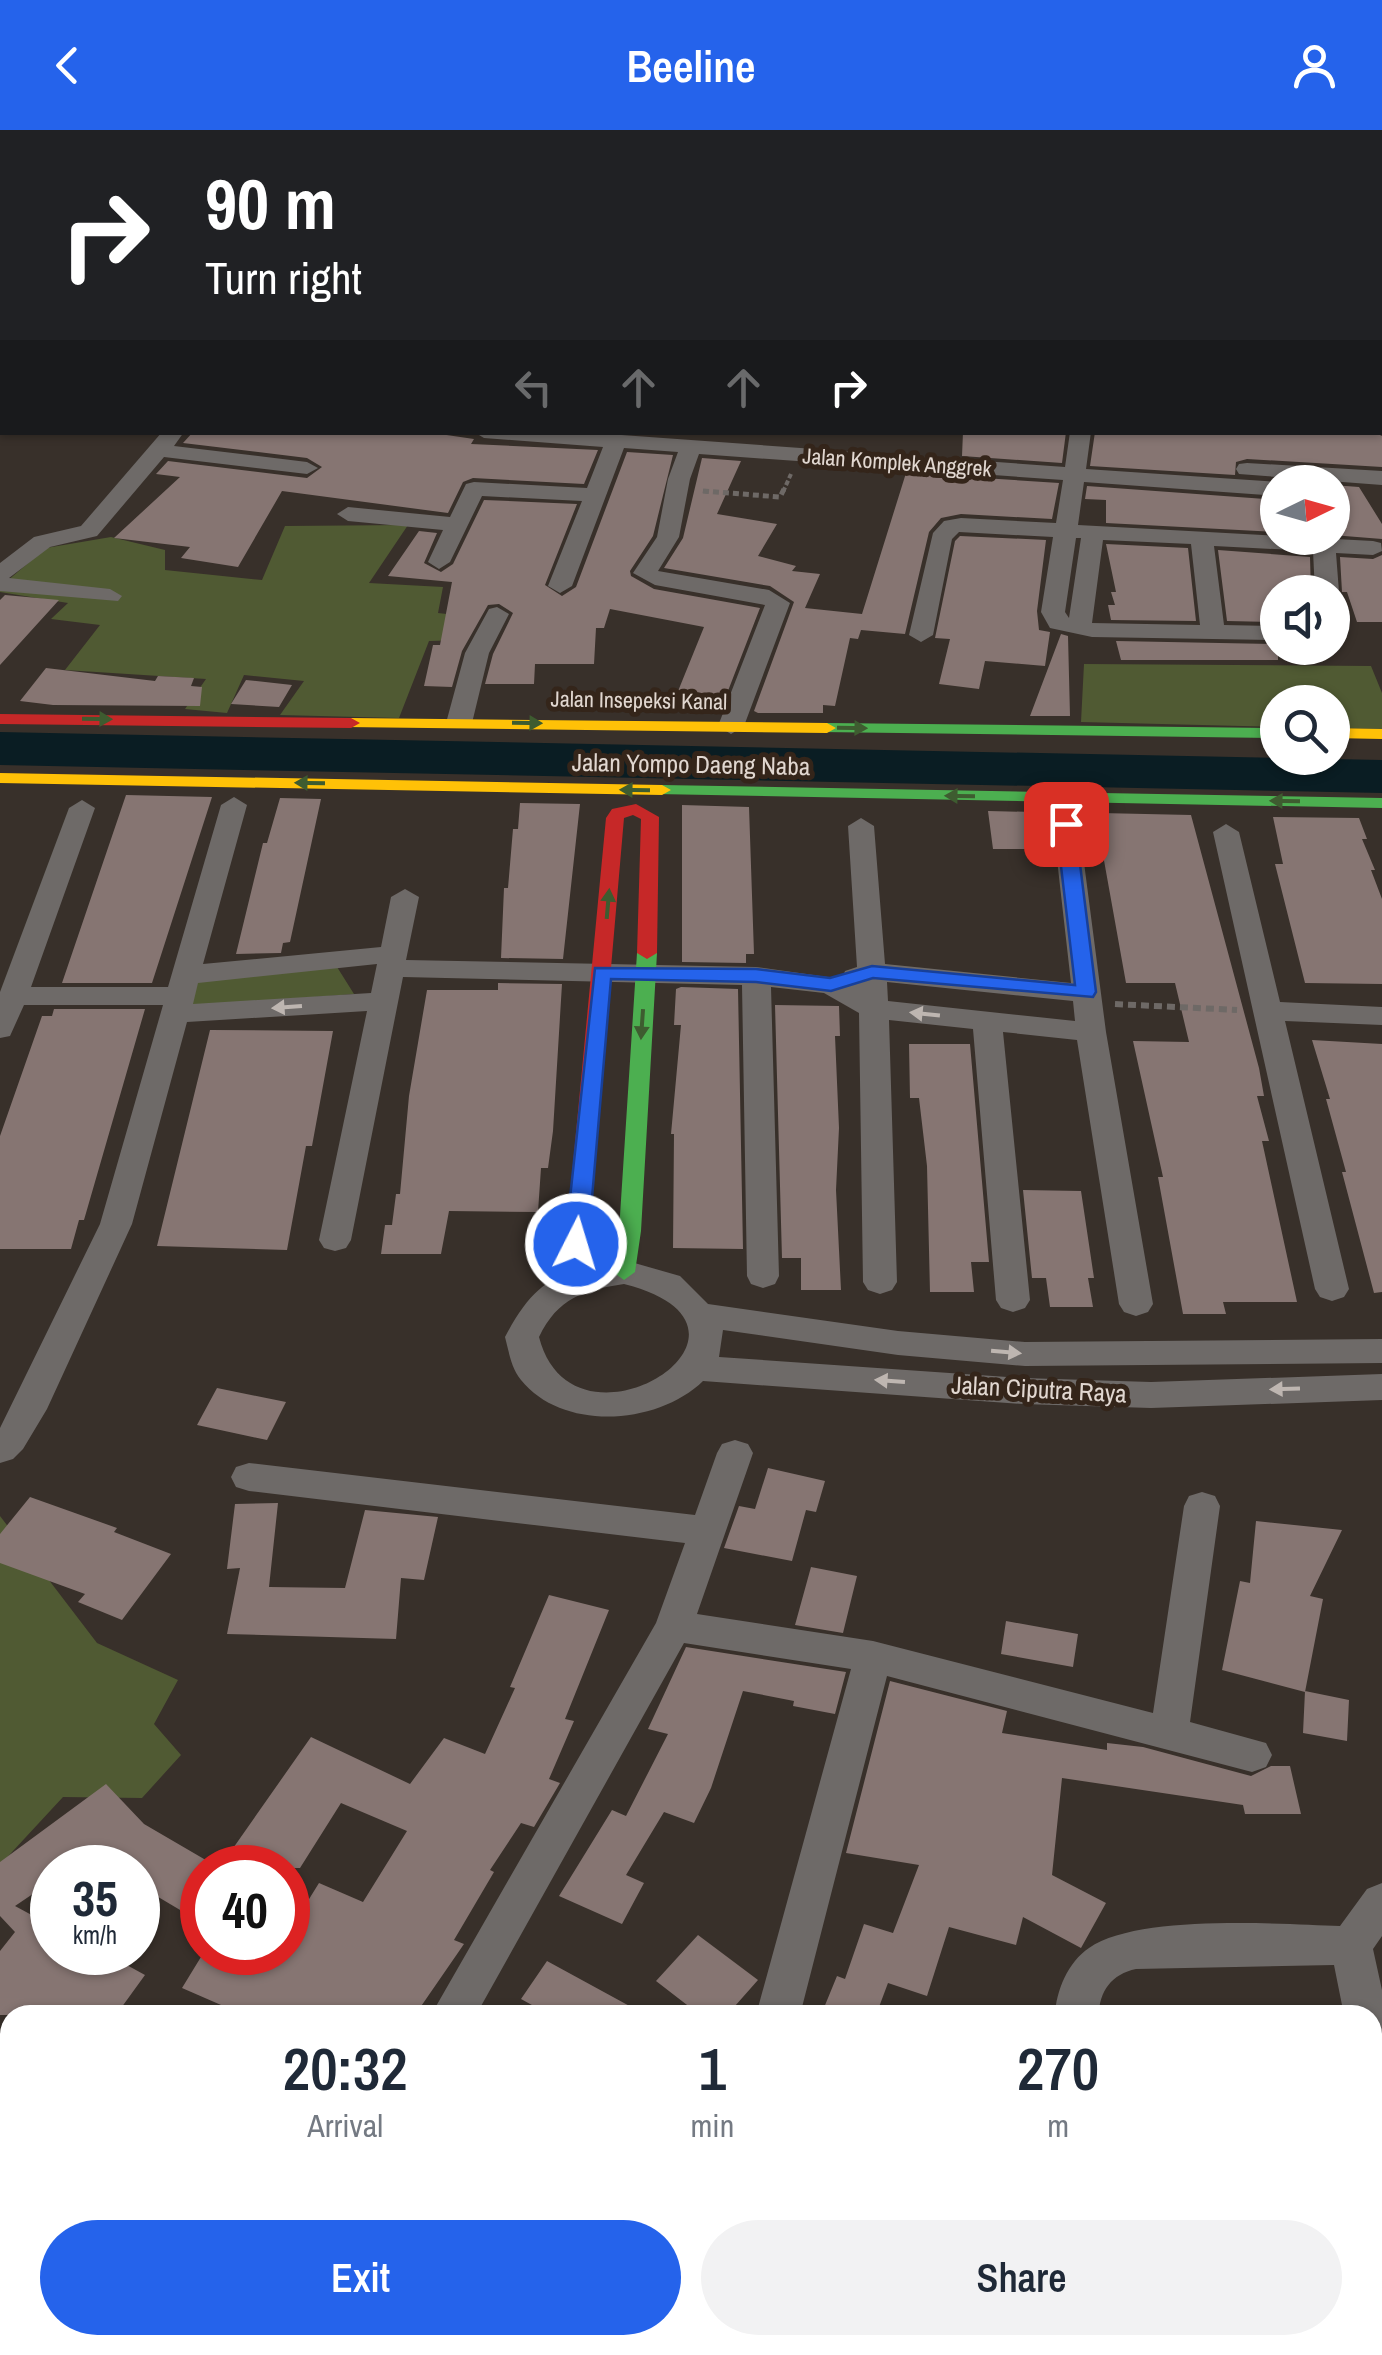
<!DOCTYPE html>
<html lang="en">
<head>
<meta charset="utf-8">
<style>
	:root { --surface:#fff; --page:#f2f2f3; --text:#1f2937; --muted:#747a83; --accent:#2563eb }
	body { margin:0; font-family:"Archivo Narrow",sans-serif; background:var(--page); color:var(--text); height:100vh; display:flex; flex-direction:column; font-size:38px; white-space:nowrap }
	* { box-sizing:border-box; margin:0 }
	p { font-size:32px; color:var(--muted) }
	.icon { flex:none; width:55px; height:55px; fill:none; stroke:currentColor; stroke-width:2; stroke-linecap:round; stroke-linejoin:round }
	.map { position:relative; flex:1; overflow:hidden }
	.panel { position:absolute; left:0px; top:1875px; width:1382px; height:350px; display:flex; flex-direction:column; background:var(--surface); border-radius:30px 30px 0 0; box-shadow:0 2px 8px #0004 }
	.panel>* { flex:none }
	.top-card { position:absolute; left:0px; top:0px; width:1382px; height:305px; box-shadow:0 2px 8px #0004; background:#202124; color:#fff; overflow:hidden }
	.needle { width:65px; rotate:85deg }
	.fabs { position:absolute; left:1260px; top:335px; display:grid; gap:20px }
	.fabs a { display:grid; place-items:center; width:90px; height:90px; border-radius:50%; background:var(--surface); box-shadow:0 2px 8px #0004; font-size:50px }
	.speed { position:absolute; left:30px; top:1715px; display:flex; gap:20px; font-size:50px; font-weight:700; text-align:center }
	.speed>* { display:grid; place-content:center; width:130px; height:130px; border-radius:50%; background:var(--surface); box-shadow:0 2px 8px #0004; line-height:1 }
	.speed small { font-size:25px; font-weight:400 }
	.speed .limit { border:15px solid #d22; background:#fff; color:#111 }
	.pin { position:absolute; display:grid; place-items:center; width:85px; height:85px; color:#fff; margin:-42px; border-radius:20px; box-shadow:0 5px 15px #0006 }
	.me { position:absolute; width:110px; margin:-55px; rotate:5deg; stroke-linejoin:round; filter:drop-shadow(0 0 8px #0008) }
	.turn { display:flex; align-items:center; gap:35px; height:210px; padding:0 40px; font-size:45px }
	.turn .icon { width:130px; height:130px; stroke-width:2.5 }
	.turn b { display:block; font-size:70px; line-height:85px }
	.lanes { display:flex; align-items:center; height:95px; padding:0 40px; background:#0003; justify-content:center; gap:50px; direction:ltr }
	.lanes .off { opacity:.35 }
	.eta { display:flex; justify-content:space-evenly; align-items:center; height:170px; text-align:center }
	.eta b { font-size:60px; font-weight:600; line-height:70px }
	.action { display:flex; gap:20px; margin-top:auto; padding:20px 40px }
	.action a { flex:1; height:115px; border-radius:60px; background:var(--accent); color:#fff; font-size:40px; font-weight:600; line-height:115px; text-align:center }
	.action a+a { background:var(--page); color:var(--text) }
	header { display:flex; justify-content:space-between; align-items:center; height:130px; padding:0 40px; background:var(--accent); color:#fff; font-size:45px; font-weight:600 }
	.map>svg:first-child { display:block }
	.green { fill:#505a33 }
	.water { fill:#0a1d23 }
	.building { fill:#867572 }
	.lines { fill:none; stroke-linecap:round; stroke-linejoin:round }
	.path-far2 { stroke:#6e6966; stroke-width:4; stroke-dasharray:5 2.5; stroke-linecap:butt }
	.path-far1 { stroke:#6e6966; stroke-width:5; stroke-dasharray:6 4; stroke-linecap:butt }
	.path { stroke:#6e6966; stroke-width:6; stroke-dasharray:8 5; stroke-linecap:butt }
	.street { fill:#6e6a68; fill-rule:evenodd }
	.fast { fill:#4caf50; fill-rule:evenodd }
	.slow { fill:#ffc107; fill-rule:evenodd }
	.jam { fill:#c62828; fill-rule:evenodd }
	.oneway { fill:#3e5c30 }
	.oneway2 { fill:#beb6b1 }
	.route { fill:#2563eb; stroke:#184099; stroke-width:2.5 }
	.labels { text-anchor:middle; stroke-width:10; stroke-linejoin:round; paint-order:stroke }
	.far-street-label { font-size:22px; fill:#e1d7d0; stroke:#34251a }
	.street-label { font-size:25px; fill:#e1d7d0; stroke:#34251a }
</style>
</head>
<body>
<header><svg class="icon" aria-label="back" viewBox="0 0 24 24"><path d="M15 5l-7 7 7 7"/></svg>Beeline<svg class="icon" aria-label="person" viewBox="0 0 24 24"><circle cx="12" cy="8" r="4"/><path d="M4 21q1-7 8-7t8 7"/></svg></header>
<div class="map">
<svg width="1382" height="2225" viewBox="0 0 1382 2225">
	<rect width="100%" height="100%" fill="#38302a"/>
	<path class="green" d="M408,395L369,453L443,457L438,483L473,487L462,510L429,511L399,588L280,585L304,551L244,545L227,583L185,579L206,549L65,540L100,495L51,489L68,473L0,462V457L46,418L111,407L165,420V440L262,450L285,396Z
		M1084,534L1371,536L1382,563V599L1333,598L1332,572H1278L1277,597L1081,592Z
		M332,829L354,864L184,877L202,835Z
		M0,1386L97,1513L178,1550L154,1594L181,1625L142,1668L63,1667L0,1735Z"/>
	<path class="water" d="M0,602L1382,630V663L0,635Z"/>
	<path class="building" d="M193,302H426L474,309L471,314L598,320L584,354L473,348L463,352L448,383L282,361L238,437L181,428L190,417L114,408L180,347L156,344L168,331L307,348L322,337L307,328L183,313Z
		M963,302H1066L1062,333L962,326Z
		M1095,302H1374L1382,306V337L1247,329L1236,332L1235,345L1090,336Z
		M627,322L673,325L653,406L630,441L631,446L654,459L760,478L721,579L672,576L704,497L610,479L604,498H596L594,534H535L534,554H485L493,524L513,483L499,474L488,475L462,521L452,557L424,556L433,515H440L452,452L388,446L419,401L437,403L424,433L441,442L453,434L484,370L577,374L545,455L562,466L576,457Z
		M702,328L741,331L717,384L777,394L758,426L796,436L792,441L820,444L805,478L862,484L906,343L1059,353L1052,389L961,384L941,388L929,402L905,504L861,500L858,509L850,508L835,576L823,575V583H758L754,581L794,472L770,456L664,438L683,408Z
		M1332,355L1359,357L1382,394V409L1332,405Z
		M1087,356L1278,370V402L1106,393V370L1085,369Z
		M960,406L1046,410L1037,481L1039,500L1050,502L1045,536L985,531L979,559L939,554L950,509L935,508L955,411Z
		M1106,414L1188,418L1196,491L1111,490L1108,475H1115L1111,462H1116Z
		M1218,420L1310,427L1311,462H1278V492L1227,491Z
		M1382,425V492H1357L1347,462H1342L1340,427L1373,429Z
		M5,465L59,470L0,535V470Z
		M1061,504L1068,506L1070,586H1030Z
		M1116,511L1278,514V530H1121Z
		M46,538L155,551L158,546L194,548L191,556L202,557L200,576L53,575L20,571Z
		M246,550L292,555L279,577L231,574Z
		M126,665L212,667L152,853H62Z
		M280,668L321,669L290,812L283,813L281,823L236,824L263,713H267Z
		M520,673L580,674L563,829L501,828L504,758H508L513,699H518Z
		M682,675L749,677L754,824H746V833L682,832Z
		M988,681L1034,682L1040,719H993Z
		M1100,683L1191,685L1259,938L1264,966H1257L1269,1011H1262L1297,1172H1223L1226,1184H1183L1158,1047H1163L1133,911L1189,912L1175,853H1126L1098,697H1103Z
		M1273,687L1359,688L1367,709H1362L1375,740H1371L1382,769V854L1305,853L1275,734H1283Z
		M498,853L562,854L553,1001L548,1038H541L538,1082L449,1081L441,1124H381L385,1095H392L396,1064H400L409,966L427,860H498Z
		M681,857L738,859L743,1119L673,1118L674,1004H671L681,895H674L676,859Z
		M775,875L839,876L840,906H835L839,998L836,1060L841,1160H801V1128H782Z
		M54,879H145L84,1090H79L71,1119H0V1006L42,886H52Z
		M210,900L333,901L312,1016H306L287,1120L157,1116Z
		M1312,910L1382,914V1162L1374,1163L1342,1042H1346L1326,969H1330Z
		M909,914H970L989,1132H971L974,1162H930L927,1036L919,968H910Z
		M1023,1060L1081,1061L1094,1148H1088L1093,1177H1050L1046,1148H1032Z
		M217,1258L286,1272L267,1310L197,1295Z
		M768,1338L825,1351L816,1382L806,1380L792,1431L724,1418L739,1376L755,1379Z
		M30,1367L117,1398L114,1402L171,1424L122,1490L78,1472L85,1464L0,1433V1404Z
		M278,1373L269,1457L345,1458L365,1380L438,1387L424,1450L401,1448L396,1509L227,1504L240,1438L227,1439L235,1374Z
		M1256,1391L1342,1400L1310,1466L1323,1469L1305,1562L1222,1540L1240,1451L1250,1453Z
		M811,1437L857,1446L843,1503L795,1495Z
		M549,1465L609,1480L565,1589L574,1591L549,1649L560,1653L534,1697L521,1693L490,1740L494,1742L454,1810L464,1814L415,1885H244L182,1858L204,1822H231L264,1836L274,1822H288V1803L319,1753L363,1772L407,1701L341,1673L300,1738H261L229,1724L311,1607L410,1654L444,1608L485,1624L515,1558L510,1557Z
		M1006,1491L1078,1504L1073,1537L1001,1524Z
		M686,1517L846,1542L835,1584L793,1576L794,1571L743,1561L711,1658L694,1693L664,1682L626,1745L644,1753L622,1794L559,1766L612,1680L626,1686L668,1604L648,1599Z
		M890,1551L1007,1581L1002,1603L1107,1620V1613L1143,1617L1251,1646L1271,1636H1290L1301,1684H1245L1243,1675L1062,1648L1052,1745L1106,1773L1081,1818L1023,1787L1016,1815L949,1797L927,1866L888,1853L876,1885H821L837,1846L845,1849L864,1794L893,1803L919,1735L846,1723Z
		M1305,1561L1349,1570L1347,1611L1303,1603Z
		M106,1654L144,1694L216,1736L202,1738V1793L138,1755V1738H52V1751L15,1776L52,1796V1822H103L145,1845L116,1885H0V1821L15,1802L0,1786V1732Z
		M698,1805L758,1850L727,1885H700L656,1851Z
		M547,1831L646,1885H550L521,1869Z"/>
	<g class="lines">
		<path class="path-far2" d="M703,361L710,362
			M783,362L791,344"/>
		<path class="path-far1" d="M703,361L780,367L784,359"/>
		<path class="path" d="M1115,874L1237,880"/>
		<path class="street" d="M467,0H507L508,2H468Z
			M0,89H2V99H0Z
			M1380,104H1382V116H1380Z
			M0,207L2,208V220L0,219Z
			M1380,221H1382V233H1380Z
			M0,245H2V257H0Z
			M1380,266H1382V279H1380Z
			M1380,291H1382V303L1377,302H1380Z
			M162,302H184L174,316L307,332L318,338L307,344L164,327L97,406L50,417L9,448L110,459L122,466L118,471L0,461V433L34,407L81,396Z
			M474,302H580L1065,337L1070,302H1091L1086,339L1278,352V366L1084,352L1078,395L1373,411L1381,413L1382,421L1373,425L1336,423L1339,462L1332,468V462H1315L1313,421L1214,416L1224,495L1278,496V510L1092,507L1050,498L1041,482L1053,407L959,402L952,409L933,505L921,512L909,505L933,403L944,391L961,388L1056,393L1063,350L699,324L690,349L679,407L658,441L769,460L790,473L744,596L731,604L718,596L765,475L655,455L633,443L657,407L668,349L678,322L624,318L572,456L560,463L548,456L582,371L482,366L450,432L439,439L428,432L443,400L348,391L337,384L348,377L450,387L466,354L474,352L587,358L603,317L484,308ZM1076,408H1081L1069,488L1065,482ZM1103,410L1191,414L1200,495L1092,493Z
			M1247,333L1382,341V355L1239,344L1236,339L1239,334Z
			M497,477L509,484L489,523L472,593L468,598H450L446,593L465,523L489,479Z
			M234,667L247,675L203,834L381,817L391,767L405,759L419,767L406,830L756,837L842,849L845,841L857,837L848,696L861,688L874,696L885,834L1071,853L1053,694L1057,688H1075L1079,694L1106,902L1153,1174L1148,1182L1136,1186L1124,1182L1119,1174L1077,910L1003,902L1030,1170L1025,1178L1013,1182L1001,1178L996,1170L973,899L889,890L897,1152L892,1160L880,1164L868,1160L863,1152L859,883L824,863L771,857L779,1146L775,1154L763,1158L751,1154L747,1146L742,855L403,847L351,1110L346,1118L335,1121L324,1118L319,1110L367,881L187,892L132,1094L47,1279L23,1319L13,1329L0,1333V1298L100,1094L163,875H24L10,906L0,908V862L69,678L82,670L95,678L31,857H168L221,675ZM377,834L371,863L193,874L198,853ZM887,852L1073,871L1075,891L888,871Z
			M1226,694L1239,702L1280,872L1382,877V895L1285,891L1349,1159L1344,1167L1332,1171L1320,1167L1315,1159L1213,702Z
			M624,1130L680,1146L708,1174L898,1201L1025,1212L1382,1209V1233L1025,1236L898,1225L723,1200L719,1227L1023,1248L1151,1252L1382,1244V1270L1151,1278L1023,1274L703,1251C658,1295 563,1302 521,1250C511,1238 509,1222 505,1207C536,1148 560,1140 624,1130ZM624,1154C797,1198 573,1340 539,1207C558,1168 583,1160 624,1154Z
			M735,1310L748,1314L753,1323L697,1484L873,1511L1153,1583L1184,1376L1189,1366L1202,1362L1215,1366L1220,1376L1190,1592L1266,1613L1272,1625L1266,1637L1252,1642L887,1546L800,1885H756L851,1539L684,1513L476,1885H431L656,1493L685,1413L249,1361L236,1357L231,1347L236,1337L249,1333L695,1385L717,1323L722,1314Z
			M1382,1753V1806L1373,1819L1382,1860V1978L1372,1974V1885H1344L1334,1835L1136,1839C1112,1844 1099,1861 1099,1885H1055C1056,1861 1068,1832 1089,1818C1138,1784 1279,1794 1340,1796L1367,1759Z
			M0,2192L10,2193V2215H90L94,2225H0Z
			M241,2215H291L287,2225H237Z
			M651,2215H699L696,2225H648Z"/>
		<path class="fast" d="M827,593L1278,598V608L821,602L818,598Z
			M662,655L1382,668V678L656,664L653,660Z
			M647,817L657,823L641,1101L635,1142L624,1150L613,1142L619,1101L637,823Z"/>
		<path class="slow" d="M1333,0H1366L1368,2H1335Z
			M351,588L827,593L836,598L827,603L345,597V589Z
			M1332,598L1382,599V609L1332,608Z
			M0,643L662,655L671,660L662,665L0,653Z"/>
		<path class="jam" d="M0,584L351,588L360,593L351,598L0,594Z
			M636,674L659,687L657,823L647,829L637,823L641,689L633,685L624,688L584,1149L573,1157L562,1149L606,688L612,679Z"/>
	</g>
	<defs><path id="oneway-solid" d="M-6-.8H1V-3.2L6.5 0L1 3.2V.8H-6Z" transform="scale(2.5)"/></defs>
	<g class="oneway">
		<use href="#oneway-solid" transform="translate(97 589) rotate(1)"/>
		<use href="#oneway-solid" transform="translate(527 593) rotate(1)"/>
		<use href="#oneway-solid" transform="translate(852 598) rotate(1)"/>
		<use href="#oneway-solid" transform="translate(310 653) rotate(-179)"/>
		<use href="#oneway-solid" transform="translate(635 660) rotate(-179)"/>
		<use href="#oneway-solid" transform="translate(960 666) rotate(-179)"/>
		<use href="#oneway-solid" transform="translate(1285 671) rotate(-179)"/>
		<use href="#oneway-solid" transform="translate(608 774) rotate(-85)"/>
		<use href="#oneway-solid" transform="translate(642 894) rotate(94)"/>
	</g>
	<g class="oneway2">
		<use href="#oneway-solid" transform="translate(287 877) rotate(176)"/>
		<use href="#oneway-solid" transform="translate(925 884) rotate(-174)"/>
		<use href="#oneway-solid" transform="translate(1006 1222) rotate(5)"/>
		<use href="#oneway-solid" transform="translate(890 1251) rotate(-176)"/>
		<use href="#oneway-solid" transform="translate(1285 1259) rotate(178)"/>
	</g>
	<path class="route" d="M1066,688L1075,694L1096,862L1093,867L873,848L831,861L756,852L611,849L588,1114L576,1122L568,1119L565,1114L595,838L756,839L830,848L872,836L1075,855L1056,694Z"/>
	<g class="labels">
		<g class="far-street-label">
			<text transform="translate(897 332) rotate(4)" y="8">Jalan Komplek Anggrek</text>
			<text transform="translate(639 570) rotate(1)" y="8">Jalan Insepeksi Kanal</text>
		</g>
		<g class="street-label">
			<text transform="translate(691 634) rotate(1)" y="9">Jalan Yompo Daeng Naba</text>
			<text transform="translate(1039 1259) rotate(3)" y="9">Jalan Ciputra Raya</text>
		</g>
	</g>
</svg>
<div class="fabs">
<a><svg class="needle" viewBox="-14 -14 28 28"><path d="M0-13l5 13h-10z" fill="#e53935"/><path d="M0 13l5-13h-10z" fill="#747a83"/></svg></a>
<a><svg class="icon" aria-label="sound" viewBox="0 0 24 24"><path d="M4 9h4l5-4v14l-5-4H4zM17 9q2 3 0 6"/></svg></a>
<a><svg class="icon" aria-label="search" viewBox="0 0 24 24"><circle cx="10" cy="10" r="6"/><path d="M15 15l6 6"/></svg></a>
</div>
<div class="speed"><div>35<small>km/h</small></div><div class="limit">40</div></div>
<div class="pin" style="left:1066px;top:694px;background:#d93025"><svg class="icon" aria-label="arrive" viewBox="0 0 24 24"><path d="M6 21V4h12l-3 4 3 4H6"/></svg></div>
<svg class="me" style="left:576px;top:1114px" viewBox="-20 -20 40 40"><circle r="17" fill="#2563eb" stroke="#fff" stroke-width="3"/><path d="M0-11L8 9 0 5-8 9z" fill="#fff"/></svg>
<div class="top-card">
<div class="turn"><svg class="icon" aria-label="right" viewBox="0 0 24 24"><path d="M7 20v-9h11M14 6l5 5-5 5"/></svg><div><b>90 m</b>Turn right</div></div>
<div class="lanes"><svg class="icon off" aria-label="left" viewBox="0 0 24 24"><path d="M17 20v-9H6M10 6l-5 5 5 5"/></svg><svg class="icon off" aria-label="ahead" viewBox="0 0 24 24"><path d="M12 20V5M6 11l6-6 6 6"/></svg><svg class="icon off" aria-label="ahead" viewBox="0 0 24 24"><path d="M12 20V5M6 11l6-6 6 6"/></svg><svg class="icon" aria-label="right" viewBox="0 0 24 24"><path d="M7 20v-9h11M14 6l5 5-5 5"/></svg></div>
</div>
<section class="panel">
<div class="eta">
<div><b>20:32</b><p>Arrival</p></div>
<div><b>1</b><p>min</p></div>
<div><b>270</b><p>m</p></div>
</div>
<div class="action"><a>Exit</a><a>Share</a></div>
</section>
</div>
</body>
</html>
